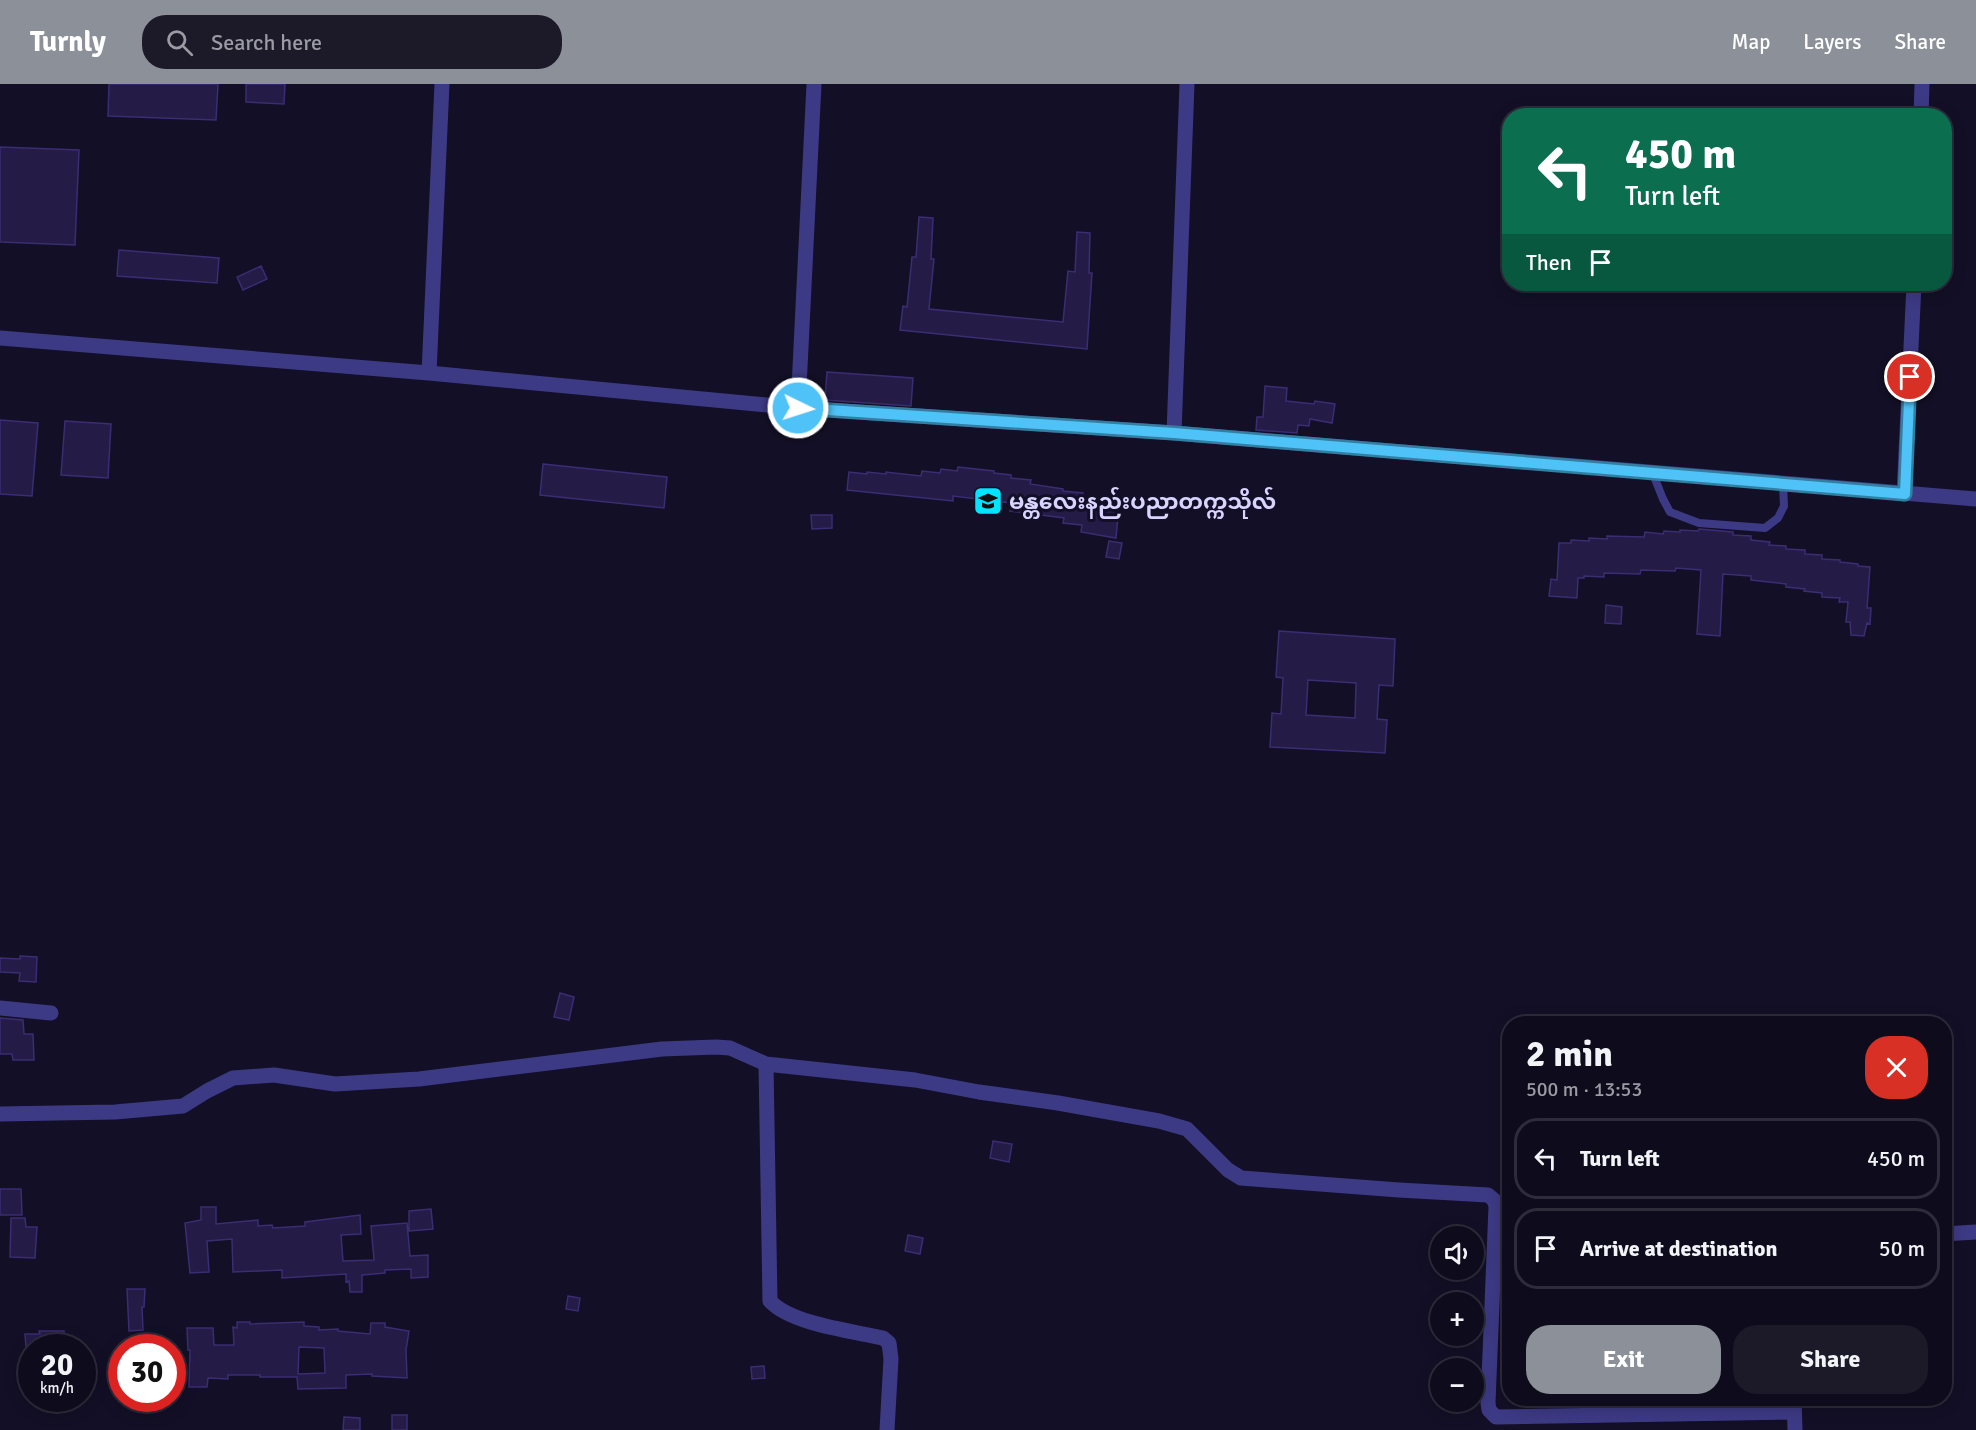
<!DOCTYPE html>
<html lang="en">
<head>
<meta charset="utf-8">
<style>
	:root { --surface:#0e0b1c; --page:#1c1929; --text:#f1f3f6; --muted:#9b9ba3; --line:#2e2b3b; --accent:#8c9099 }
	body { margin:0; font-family:Signika,"Noto Sans Myanmar",sans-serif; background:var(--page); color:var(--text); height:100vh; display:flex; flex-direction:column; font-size:22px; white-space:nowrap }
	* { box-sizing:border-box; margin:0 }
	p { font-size:20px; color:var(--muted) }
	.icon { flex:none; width:33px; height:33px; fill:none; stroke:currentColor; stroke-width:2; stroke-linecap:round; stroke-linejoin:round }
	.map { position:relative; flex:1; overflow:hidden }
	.drawer { position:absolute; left:1502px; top:932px; width:450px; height:390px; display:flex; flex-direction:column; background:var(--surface); border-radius:24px; box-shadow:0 3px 15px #0003,0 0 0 2px var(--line) }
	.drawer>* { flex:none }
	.guide { position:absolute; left:1502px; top:24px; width:450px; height:183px; border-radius:24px; box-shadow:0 3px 15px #0003,0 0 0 2px var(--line); background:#0b6e4f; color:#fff; overflow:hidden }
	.fabs { position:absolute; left:1430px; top:1142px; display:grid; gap:12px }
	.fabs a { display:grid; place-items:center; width:54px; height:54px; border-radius:50%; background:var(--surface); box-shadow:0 3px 15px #0003,0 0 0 2px var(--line); font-size:30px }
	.speed { position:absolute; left:18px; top:1250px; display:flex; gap:12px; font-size:30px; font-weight:700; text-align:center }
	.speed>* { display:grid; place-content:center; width:78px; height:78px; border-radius:50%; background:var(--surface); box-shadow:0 3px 15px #0003,0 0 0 2px var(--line); line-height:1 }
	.speed small { font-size:15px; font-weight:400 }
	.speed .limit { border:9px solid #d22; background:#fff; color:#111 }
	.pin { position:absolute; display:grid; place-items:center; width:51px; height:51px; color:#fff; margin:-26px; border:3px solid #fff; border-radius:50%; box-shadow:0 2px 6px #0007 }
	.me { position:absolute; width:66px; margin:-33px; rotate:94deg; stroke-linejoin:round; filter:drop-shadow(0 0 4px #0008) }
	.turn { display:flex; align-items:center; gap:21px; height:126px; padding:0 24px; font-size:27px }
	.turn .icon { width:78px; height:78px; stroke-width:2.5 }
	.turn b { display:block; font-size:42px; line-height:51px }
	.then { display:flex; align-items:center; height:57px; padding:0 24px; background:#0003; gap:12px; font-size:22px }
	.round { display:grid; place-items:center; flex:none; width:63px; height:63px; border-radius:24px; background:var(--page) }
	.summary { display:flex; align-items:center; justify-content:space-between; height:102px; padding:0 24px }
	h1 { font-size:36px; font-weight:700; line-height:45px }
	.primary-button { display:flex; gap:12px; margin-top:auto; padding:12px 24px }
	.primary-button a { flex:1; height:69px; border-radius:24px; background:var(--accent); color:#fff; font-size:24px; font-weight:700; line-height:69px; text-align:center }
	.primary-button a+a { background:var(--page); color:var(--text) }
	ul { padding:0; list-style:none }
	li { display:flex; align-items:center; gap:18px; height:81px; margin:0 12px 9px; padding:0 12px; border:3px solid var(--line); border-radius:24px }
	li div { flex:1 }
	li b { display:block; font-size:22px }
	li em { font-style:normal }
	header { display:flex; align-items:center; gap:36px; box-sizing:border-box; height:84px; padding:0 30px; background:var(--accent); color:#fff }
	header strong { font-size:28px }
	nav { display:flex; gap:33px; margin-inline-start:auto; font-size:21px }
	.search { width:420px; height:54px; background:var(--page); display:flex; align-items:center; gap:15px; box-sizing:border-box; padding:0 21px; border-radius:24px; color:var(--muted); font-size:22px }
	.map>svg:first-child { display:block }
	.building { fill:#241b47; stroke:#3b2d73; stroke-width:1.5; fill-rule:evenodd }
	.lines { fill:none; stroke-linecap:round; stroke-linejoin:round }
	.service { stroke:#3d3a85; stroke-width:8 }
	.minor { stroke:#3d3a85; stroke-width:15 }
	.route-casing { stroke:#337fa1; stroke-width:15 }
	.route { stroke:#4fc3f7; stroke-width:10 }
	.labels { text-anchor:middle; stroke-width:6; stroke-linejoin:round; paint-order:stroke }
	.poi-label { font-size:22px; font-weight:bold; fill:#d9d4ff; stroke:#130f26; text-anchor:start }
</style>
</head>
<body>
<header>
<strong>Turnly</strong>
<div class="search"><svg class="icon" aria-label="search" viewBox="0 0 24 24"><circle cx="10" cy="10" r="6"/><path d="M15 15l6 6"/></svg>Search here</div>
<nav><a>Map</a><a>Layers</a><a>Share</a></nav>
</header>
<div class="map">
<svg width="1976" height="1346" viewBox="0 0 1976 1346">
	<rect width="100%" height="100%" fill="#130f26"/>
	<path class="building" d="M109,0H218L216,36L108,32Z
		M246,0H285L284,20L246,18Z
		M0,63L79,66L75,161L0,158Z
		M919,133L933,134L931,175H934L929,225L1063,238L1068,187L1075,188L1077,148L1090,149L1089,189H1092L1087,265L900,246L903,222L907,223L912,173H916Z
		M119,166L219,174L217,199L117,192Z
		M261,182L267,195L243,206L237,193Z
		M827,288L913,294L911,322L825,316Z
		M1265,302L1287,304L1286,317L1314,320L1315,317L1335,320L1332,339L1310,335L1309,342L1298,341L1297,349L1256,346L1257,333H1263Z
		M0,336L38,339L32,412L0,410Z
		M65,337L111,340L108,394L61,391Z
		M543,380L667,393L664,424L540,411Z
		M958,383L994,387V389L1011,391V394L1031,396L1030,400L1063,405V407L1083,409L1082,416L1119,421L1116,454L1081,448L1082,441L1063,439L1064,434L1010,427L1011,419L953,412V417L847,406L849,388L867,390V388L886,390V388L921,392L922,387L940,389L941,385L957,387Z
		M811,431H832V444L812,445Z
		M1699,445L1733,448V451L1751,452V456L1770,458L1769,461L1786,462V465L1805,466V470L1822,471V475L1840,476V478L1858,480V482L1870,483L1867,524H1871L1870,540L1867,539L1864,552L1851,551L1850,538H1846L1848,518H1839L1840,514L1822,513V509L1804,507L1805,505L1786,503V500L1751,496V492L1723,490L1720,552L1697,550L1701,486L1676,484L1675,487L1641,486L1640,490L1604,489V493L1584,492V494H1578L1577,514L1549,512L1551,495L1557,496L1559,459H1571V456L1589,457V454L1607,455V452L1644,453L1645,448L1663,450L1664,447L1680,448V446L1698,447Z
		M1109,457L1122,459L1119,475L1106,473Z
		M1606,521L1622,523L1621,540L1605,539Z
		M1279,547L1395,555L1393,602L1379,601L1377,635L1387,636L1385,669L1270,663L1272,629L1281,630L1283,594L1276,593ZM1308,596L1356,599L1355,634L1306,631Z
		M20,872L37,873L36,898L19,897L20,889L0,888V874L20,875Z
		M560,909L574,913L569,936L554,933Z
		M0,934L23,936L24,950H33L34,976H13L12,970H0Z
		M993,1057L1012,1060L1009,1078L990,1074Z
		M0,1105H21L22,1131H0Z
		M201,1123H216V1140L258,1136V1142L272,1141L273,1144L305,1142V1138L360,1131L361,1150L341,1151L343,1177L374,1176L371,1142L407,1139L410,1172L428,1171V1193L411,1194V1185L385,1186V1189L362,1191V1208H350L349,1197L346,1198V1190L282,1194V1186L233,1188L232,1155L207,1157L209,1188L190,1189L185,1139L201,1136Z
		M431,1125L433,1145L409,1147V1127Z
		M11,1134H25L26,1143H37L35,1174L10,1173Z
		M908,1151L923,1154L920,1170L905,1167Z
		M127,1205H145L144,1223H142L143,1246L129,1247Z
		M568,1212L580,1214L578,1227L566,1225Z
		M237,1238H250V1240L304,1238V1242L319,1243V1246L338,1245V1247L370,1250L371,1239H385V1243L409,1247L406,1266L407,1294L372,1292V1290L346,1291V1304L298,1305L297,1293H260V1291H228V1295L208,1294L207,1303H189L190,1266H188L187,1244H213L214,1261H234L233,1243L237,1244ZM299,1263L324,1264L325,1289L298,1290Z
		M39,1247H64L65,1263H26L25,1250H40Z
		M764,1282L765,1294L752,1295L751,1283Z
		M392,1331H407V1346H392Z
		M344,1333L360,1334V1346H343Z"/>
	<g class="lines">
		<path class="service" d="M1653,390L1663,415L1670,428L1699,439L1765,444L1778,434L1784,422L1783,400"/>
		<path class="minor" d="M1921,32L1922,0
			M0,254L429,289L798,324L1174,349L1976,415
			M429,289L442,0
			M798,324L814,0
			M1174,349L1187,0
			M1904,410L1914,200
			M0,924L51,929
			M766,980L770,1217C791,1240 852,1247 883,1254L889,1259L891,1275L887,1346
			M0,1030L115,1028L183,1022L207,1007L233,994L274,991L335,1000L419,995L662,965L716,963L730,964L766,980L915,996L979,1008L1058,1019L1159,1037L1187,1045L1228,1086L1241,1094L1399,1106L1488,1111L1494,1116L1496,1122L1488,1319L1489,1326L1496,1333L1794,1328
			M1944,1150L1976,1148
			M1794,1314L1795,1346"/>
	</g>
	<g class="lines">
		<g class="route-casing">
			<path id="route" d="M798,324L1174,349L1905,410L1910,293"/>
		</g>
		<use href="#route" class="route"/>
	</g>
	<defs>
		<g id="university-square" transform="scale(1.5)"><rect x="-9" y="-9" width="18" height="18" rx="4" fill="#00e5ff" stroke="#130f26"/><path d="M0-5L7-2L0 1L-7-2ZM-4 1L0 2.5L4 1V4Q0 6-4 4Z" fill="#111"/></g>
	</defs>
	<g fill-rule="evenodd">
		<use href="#university-square" x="988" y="417"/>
	</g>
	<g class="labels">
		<g class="poi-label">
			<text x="1009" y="425">မန္တလေးနည်းပညာတက္ကသိုလ်</text>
		</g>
	</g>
</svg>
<div class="fabs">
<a><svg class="icon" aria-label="sound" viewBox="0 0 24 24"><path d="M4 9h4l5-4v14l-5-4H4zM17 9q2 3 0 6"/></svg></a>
<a>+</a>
<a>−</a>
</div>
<div class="speed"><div>20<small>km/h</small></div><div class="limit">30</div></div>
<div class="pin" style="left:1910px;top:293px;background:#d93025"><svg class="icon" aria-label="arrive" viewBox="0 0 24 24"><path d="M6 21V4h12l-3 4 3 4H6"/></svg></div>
<svg class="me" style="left:798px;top:324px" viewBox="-20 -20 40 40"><circle r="17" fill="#4fc3f7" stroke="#fff" stroke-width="3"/><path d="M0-11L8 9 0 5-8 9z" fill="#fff"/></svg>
<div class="guide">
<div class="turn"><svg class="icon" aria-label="left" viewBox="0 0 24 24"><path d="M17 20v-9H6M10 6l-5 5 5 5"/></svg><div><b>450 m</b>Turn left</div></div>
<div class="then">Then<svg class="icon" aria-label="arrive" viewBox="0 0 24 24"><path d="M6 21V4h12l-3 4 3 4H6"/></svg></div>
</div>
<section class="drawer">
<div class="summary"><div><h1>2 min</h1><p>500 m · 13:53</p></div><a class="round" style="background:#d93025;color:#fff"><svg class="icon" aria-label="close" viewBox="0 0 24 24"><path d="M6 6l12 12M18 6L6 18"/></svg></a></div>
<ul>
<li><svg class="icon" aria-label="left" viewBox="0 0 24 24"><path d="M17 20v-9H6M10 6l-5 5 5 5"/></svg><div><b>Turn left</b></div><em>450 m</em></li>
<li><svg class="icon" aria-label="arrive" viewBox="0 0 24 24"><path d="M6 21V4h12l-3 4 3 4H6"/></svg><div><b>Arrive at destination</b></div><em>50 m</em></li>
</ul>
<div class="primary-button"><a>Exit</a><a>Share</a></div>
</section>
</div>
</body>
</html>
